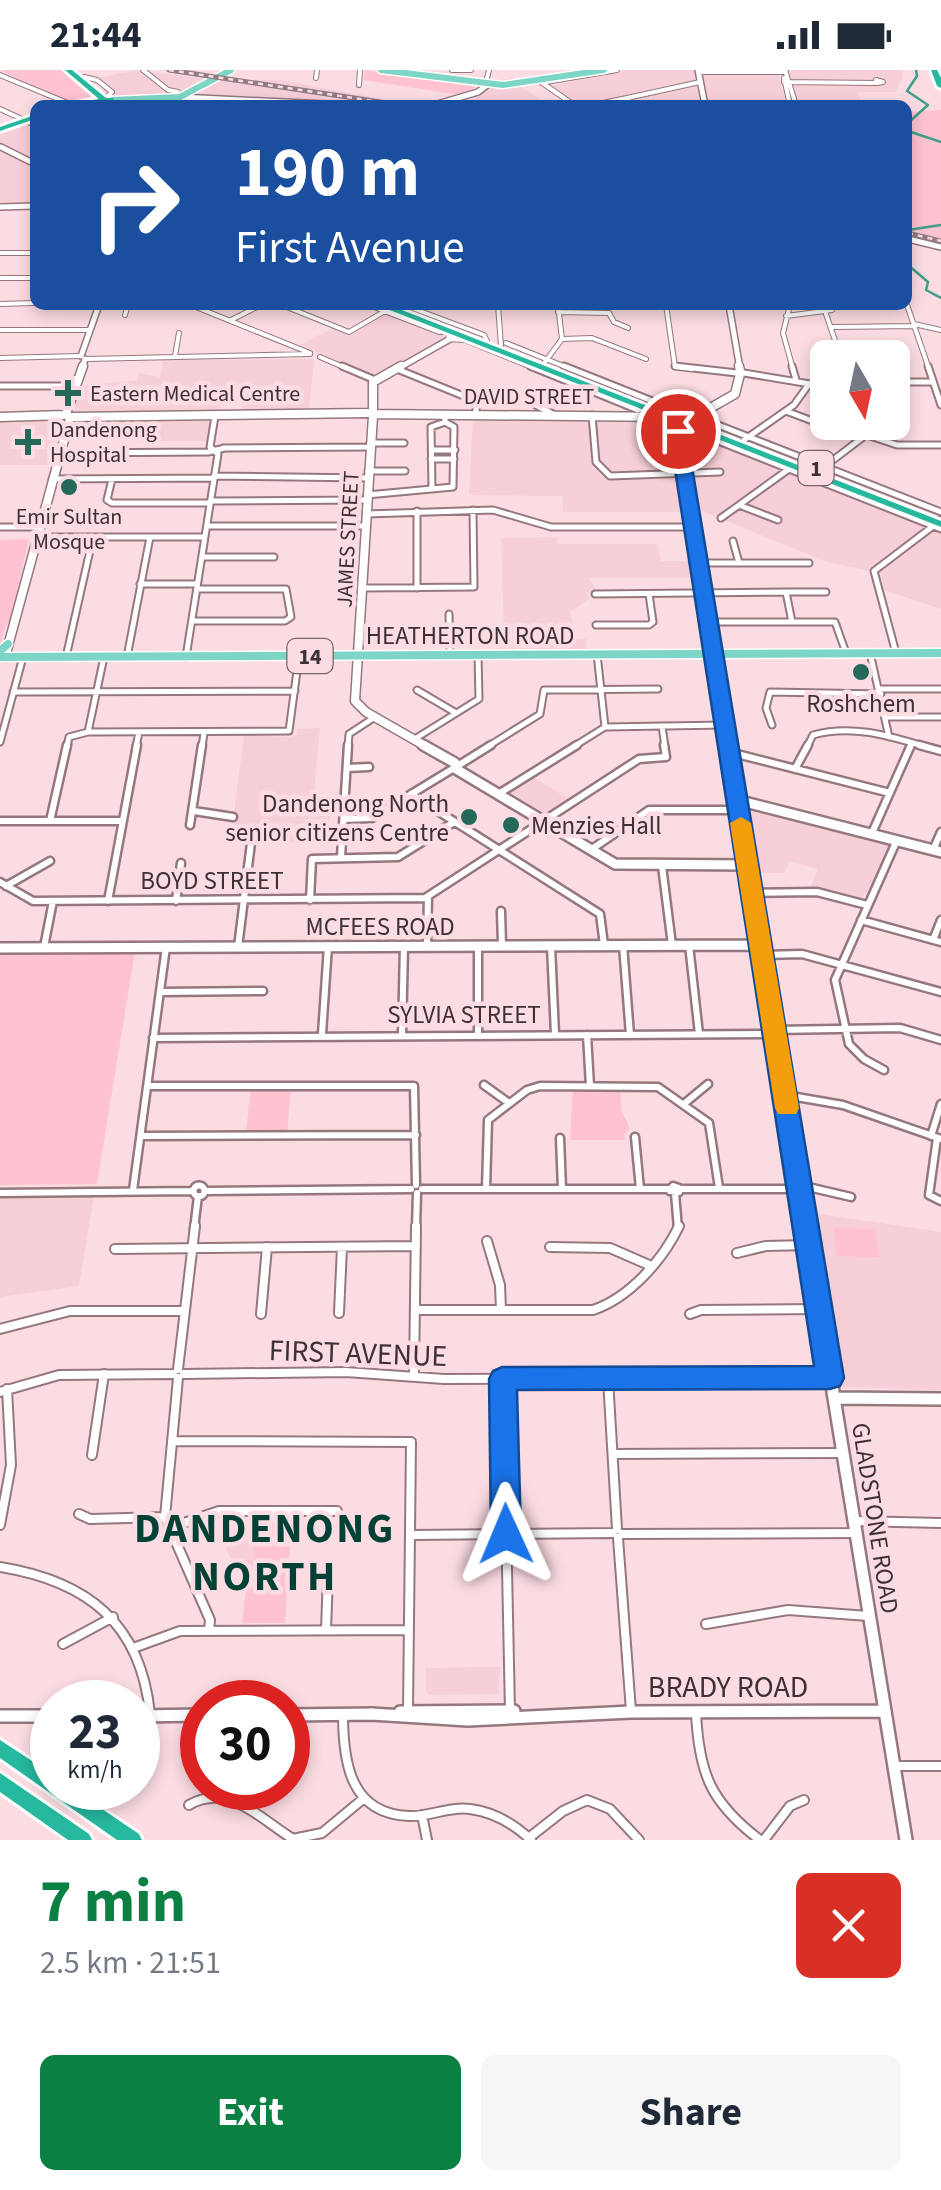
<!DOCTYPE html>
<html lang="en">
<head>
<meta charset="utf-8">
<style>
	:root { --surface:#fff; --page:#f6f6f7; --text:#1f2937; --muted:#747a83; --accent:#0b8043 }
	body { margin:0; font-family:"Source Sans 3",sans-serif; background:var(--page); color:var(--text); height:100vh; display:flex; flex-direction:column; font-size:38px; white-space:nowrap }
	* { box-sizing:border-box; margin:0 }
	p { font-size:32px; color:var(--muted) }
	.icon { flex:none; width:55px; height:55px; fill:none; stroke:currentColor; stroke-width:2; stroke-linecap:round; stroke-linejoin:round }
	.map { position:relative; height:1770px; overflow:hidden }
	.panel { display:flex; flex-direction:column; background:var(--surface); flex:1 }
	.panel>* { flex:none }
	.top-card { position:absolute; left:30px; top:30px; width:882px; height:210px; border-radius:15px; box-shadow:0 5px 15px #0003; background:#1a4fa0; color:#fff; overflow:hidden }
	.needle { width:65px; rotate:171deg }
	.tools { position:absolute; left:810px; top:270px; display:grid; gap:20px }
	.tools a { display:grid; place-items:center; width:100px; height:100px; border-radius:15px; background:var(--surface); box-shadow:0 5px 15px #0003; font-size:50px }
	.speed { position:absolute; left:30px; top:1610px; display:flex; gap:20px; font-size:50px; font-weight:700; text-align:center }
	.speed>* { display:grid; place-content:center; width:130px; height:130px; border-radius:50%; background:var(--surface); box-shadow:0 5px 15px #0003; line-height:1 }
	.speed small { font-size:25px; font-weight:400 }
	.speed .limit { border:15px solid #d22; background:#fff; color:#111 }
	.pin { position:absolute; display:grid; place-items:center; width:85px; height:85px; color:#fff; margin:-42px; border:5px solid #fff; border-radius:50%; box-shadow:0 2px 10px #0007 }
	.me { position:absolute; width:110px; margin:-55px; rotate:359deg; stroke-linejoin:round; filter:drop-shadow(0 0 8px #0008) }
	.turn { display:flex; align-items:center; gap:35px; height:210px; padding:0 40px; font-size:45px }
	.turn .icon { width:130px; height:130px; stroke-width:2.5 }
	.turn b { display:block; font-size:70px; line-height:85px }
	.round { display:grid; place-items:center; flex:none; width:105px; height:105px; border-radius:15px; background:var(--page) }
	.summary { display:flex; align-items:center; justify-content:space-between; height:170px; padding:0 40px }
	h1 { font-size:60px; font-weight:700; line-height:75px; color:var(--accent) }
	.primary-button { display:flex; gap:20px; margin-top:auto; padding:20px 40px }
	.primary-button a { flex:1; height:115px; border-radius:15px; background:var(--accent); color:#fff; font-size:40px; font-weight:700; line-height:115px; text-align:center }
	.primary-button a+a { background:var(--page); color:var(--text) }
	.status { display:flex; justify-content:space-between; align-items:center; height:70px; padding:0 50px; background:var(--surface); direction:ltr }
	.status svg { height:28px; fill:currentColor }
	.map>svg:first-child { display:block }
	.built { fill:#f7cfd8 }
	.green { fill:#fec2d1 }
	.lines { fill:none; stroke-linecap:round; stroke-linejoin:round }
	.stream { stroke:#3d9e8a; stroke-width:2.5 }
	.street-far3-casing { stroke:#95787f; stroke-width:6 }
	.street-far2-casing { stroke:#95787f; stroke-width:9 }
	.street-far1-casing { stroke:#95787f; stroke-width:11 }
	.street-casing { stroke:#95787f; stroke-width:12 }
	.secondary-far3-casing { stroke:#95787f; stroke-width:8 }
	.secondary-far2-casing { stroke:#95787f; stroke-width:11 }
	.secondary-far1-casing { stroke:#95787f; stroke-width:14 }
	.secondary-casing { stroke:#95787f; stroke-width:16 }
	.primary-far1-casing { stroke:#fff; stroke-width:9 }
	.primary-casing { stroke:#fff; stroke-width:11 }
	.highway-casing { stroke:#fff; stroke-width:6 }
	.street-far3 { stroke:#fff; stroke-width:4 }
	.street-far2 { stroke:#fff; stroke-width:5 }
	.street-far1 { stroke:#fff; stroke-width:6 }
	.street { stroke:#fff; stroke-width:8 }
	.secondary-far3 { stroke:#fff; stroke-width:5 }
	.secondary-far2 { stroke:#fff; stroke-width:8 }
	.secondary-far1 { stroke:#fff; stroke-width:9 }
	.secondary { stroke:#fff; stroke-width:11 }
	.primary-far1 { stroke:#7dd5c5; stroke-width:6 }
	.primary { stroke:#7dd5c5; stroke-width:8 }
	.highway { fill:#27b99f; fill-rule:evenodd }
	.rail-casing { stroke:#907c81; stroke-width:5 }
	.rail { stroke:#fcdce3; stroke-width:2.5; stroke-dasharray:5; stroke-linecap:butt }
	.route { fill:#1a73e8; stroke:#114b97; stroke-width:2.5 }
	.slow { fill:#f59e0b }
	.poi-dot { fill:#25695b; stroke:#fcdce3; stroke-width:4 }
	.labels { text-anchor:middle; stroke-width:9; stroke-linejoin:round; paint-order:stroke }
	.far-poi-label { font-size:22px; fill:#3d3134; stroke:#fcdce3; text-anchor:start }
	.far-street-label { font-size:22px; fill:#3d3134; stroke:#fcdce3 }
	.shield { fill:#fcdce3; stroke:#766468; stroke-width:2.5 }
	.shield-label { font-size:22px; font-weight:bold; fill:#3d3134 }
	.street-label { font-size:25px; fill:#3d3134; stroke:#fcdce3 }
	.poi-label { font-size:25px; fill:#3d3134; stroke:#fcdce3 }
	.near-street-label { font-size:30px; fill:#3d3134; stroke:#fcdce3 }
	.near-district-label { font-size:42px; font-weight:bold; letter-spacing:2.5px; fill:#034036; stroke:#fcdce3 }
</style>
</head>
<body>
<div class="status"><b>21:44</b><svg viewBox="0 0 49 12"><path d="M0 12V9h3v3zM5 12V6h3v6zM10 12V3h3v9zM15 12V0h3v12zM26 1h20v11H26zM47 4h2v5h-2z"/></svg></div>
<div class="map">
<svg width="941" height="1770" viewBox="0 0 941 1770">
	<rect width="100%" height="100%" fill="#fcdce3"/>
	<path class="built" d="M137,0L216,10H281L412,35L336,32L264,34L304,35H63L99,28L107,16L97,8Z
		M624,0H694L701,35H579L551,16Z
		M701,0H782L778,2L787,35H710Z
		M789,0H902L903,6L896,22H858L862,35H798Z
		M490,17H522L547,35H454L468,31Z
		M35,45V134H0V57Z
		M385,244L446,267L375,307L300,275L333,258L349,263Z
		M314,289L309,342H242L243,328H222L220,343L74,342L80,316L137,310L139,303L160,307L163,290Z
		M473,347L653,349L674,356L687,442H563L562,426L469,425Z
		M0,348L62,350L50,395H0Z
		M210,349L206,371H67L72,350Z
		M690,362L941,461V539L884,520L880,503L827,492L697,439L687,378L686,365Z
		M557,467L558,474H658L661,491H692L695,508H588L597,520L586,522L589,529L571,541L573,569H586L587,581H495L494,563L504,562L501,468Z
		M320,658L312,745L330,746V752H311L309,772L230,773L244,665L289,667L297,665V659Z
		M531,706L569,729L544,745L506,722Z
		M742,731L891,771L874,814L863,826L866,831L818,817L809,820L818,799L789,791L785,803H757Z
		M0,1126H94L79,1216L0,1227Z
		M813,1143L941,1162V1320L842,1317Z
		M219,1448L256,1451L253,1491H232L212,1450Z
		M500,1597L498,1624L429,1625L426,1621V1598Z"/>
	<path class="green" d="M0,0H64L99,28L69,33Z
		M365,0L477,17L461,25L363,10Z
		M941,40V169L908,160V42Z
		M29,469L10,551L5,556L0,577V470Z
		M0,881H135L97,1114L0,1115Z
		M251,1017H291L287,1063H246Z
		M573,1019H620L622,1042L630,1059L624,1064L625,1070H570Z
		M833,1158L875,1159L880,1187L837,1186Z
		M284,1450L282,1476H290L285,1553H242L246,1520L232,1491H253L256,1451Z"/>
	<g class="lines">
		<path class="stream" d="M908,53L928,35L907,21L917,6L916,0
			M908,61L941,72
			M908,160L941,155
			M908,195L928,212L926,220L941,228"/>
		<g class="street-far3-casing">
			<path id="street-far3" d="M143,0L168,20L178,22
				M452,0H471
				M785,0L796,35
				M698,2H786
				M0,5L70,34
				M84,7L97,10L112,22L108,26
				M316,8L317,0
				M784,8L790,35
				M876,10L883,12L877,13Z
				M486,12L489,0
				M541,12L574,35
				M546,12L617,0
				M784,12L877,13
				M359,15L360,0
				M114,35H120
				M593,35L627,28
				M632,35L627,28L700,12
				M0,39L35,55
				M0,183H35
				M0,208H35
				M0,234L35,233
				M191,235L310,283
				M282,235L349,262L385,241
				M369,235L439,262H450L448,269L465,270L536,299
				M404,235L484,265L487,271
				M498,235L501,276
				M666,235L675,297L692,299
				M790,235L783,263L793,299
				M907,235L929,299
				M558,242L609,243
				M609,243L614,252L628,258
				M826,244L841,288
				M125,245L128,235
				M786,246L832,240
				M231,250L261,235
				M914,254L941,260
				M833,257L915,256
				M0,260H90
				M562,269L592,268L646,289
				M506,273L571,299
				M175,286L179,263
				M320,287L348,299
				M0,288L80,286
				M86,289L310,284
				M545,292L562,269L558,235"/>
		</g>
		<g class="street-far2-casing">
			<path id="street-far2" d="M342,296L375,310
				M530,296L638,340
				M564,296L675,340
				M675,296L737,303
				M792,296L796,310
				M928,296L941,335
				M397,299L476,331V344
				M744,303L828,317
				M893,312H933
				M0,316H76
				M524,329L553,344
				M786,341L860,369
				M592,345L596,392L610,406L720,402
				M697,351L713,353L941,442
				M710,363L713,369L941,459
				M867,365L897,375H941
				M744,370L794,335L809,314
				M370,373H404
				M223,378L369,377
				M432,380H455
				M59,383L208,382L225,378
				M431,389H454
				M820,400L879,355L894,353
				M368,401H405
				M214,406L368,408
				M52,409L214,408
				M112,409L107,430L112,433H210
				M432,419L431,357L445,352
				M367,425L453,417L454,357L445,352V344
				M211,431L367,430
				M739,435L778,450
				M417,441V518
				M366,444L493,440L551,457H693
				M721,448L789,399
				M207,456H365
				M0,457H38
				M36,467H205
				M733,471L739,493
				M202,487H274
				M699,493H809
				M140,514H197
				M362,518L474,517L473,440
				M786,522H826
				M595,524L786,522L792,552
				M449,544L450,585
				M192,551H285L291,547L286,519H197
				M709,552H835L846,583
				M596,555H649L653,552L649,524
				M870,583L889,667
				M896,583L874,501L941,450
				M597,584L605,657
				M66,587L93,467
				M127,587L150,467
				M186,587L218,384L210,377L215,346
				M880,619H941
				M417,620L456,643
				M13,622L295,621
				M887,647H941
				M772,655L766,638L770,622L881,624
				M662,656L665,677
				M88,662L289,661L299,586
				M413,670L479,629L478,585
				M0,672L23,587
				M67,677L69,667L88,662L104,587
				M136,677L139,662
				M202,677L204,663
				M348,677L349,664L375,647
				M487,677L540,644L544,620L658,619
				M573,677L605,657L725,655
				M807,677L813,665C852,654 889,666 927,677
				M910,677L912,673"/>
		</g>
		<g class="street-far1-casing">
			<path id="street-far1" d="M919,675L941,681
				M729,682L890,723
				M459,695L491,675
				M347,698L369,697
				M795,699L808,675
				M500,723L577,675
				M411,724L600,844L604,875
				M194,741L233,747
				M344,749L372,748L454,698
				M0,751H122
				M50,751L67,675
				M190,755L202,675
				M872,763L911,675
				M592,779L649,740H738
				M933,780L941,762
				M341,787L348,675
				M662,796L672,875
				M0,812L33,831L425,828L639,689L666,687L664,675
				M6,816L50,791
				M752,823L817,822L867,835
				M310,830L312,789L398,787L454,752
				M108,831L137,675
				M176,831L181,793
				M501,841L502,875
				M861,850L941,872
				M933,870L941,850
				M623,875L630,965
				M689,875L699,964
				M427,876L428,827
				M478,876V964
				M551,876L555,964
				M44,877L53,831
				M238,877L251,773
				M762,885L802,884L941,922
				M160,922L263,921
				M774,960L900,958L941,970
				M322,964L328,876
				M402,965L404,876
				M587,965L590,1016
				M153,968L775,964
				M884,1000L864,989L849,974L835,910L897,770
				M484,1015L509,1033
				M148,1016H414L416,1115
				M785,1025L843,1035L941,1069
				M685,1033L708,1014
				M141,1066L416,1065
				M931,1066L941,1034
				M635,1067L640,1119
				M560,1068L562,1119
				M937,1068L929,1125L941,1131
				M800,1115L851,1127
				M193.5 1121a5.5 5.5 0 1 1 11 0a5.5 5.5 0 1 1-11 0Z
				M673,1116L679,1118V1122L670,1121Z
				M422,1119H670
				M486,1119L488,1050L527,1020L540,1016L658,1017L709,1053L719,1118
				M680,1119H800
				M133,1120L166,877
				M206,1121L411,1119
				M0,1123L193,1121
				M675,1123L678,1159
				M194,1159L198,1126
				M416,1159L417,1123"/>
		</g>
		<g class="street-casing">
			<path id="street" d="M487,1171L500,1215L501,1240
				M550,1177L610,1178L649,1195
				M115,1179L416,1176
				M737,1183L766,1176L809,1175
				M416,1240H593C629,1228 663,1190 679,1156
				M339,1243L342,1177
				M261,1244L267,1177
				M690,1244L701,1240L818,1239
				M0,1259L70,1241H184
				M178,1299L195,1156
				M414,1303L416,1156
				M184,1304L346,1302L444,1309L830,1308
				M178,1308L165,1447L210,1550L209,1560
				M503,1309L510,1641
				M608,1309L617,1459
				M0,1322L59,1305L173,1304
				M172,1371L411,1372L408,1641
				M613,1384L842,1383
				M92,1385L104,1304
				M79,1444L90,1449L165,1447
				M854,1451L941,1453
				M0,1455L11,1395L7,1319
				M169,1458L219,1441H337
				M622,1464L856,1463
				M412,1465L613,1463
				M618,1468L631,1641
				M0,1497C87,1511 141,1553 150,1644
				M706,1554L788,1540L868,1546
				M326,1560L328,1505
				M63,1574L113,1547
				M136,1577L180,1561L409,1560
				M696,1643C699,1704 711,1733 760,1770
				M343,1644C343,1692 350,1744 409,1746C430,1747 449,1736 470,1739C494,1742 514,1754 531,1770
				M894,1696H941
				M189,1735C229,1712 260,1749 293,1769L322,1763L363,1729
				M422,1745L427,1770
				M530,1767L563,1741L587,1730L610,1739L639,1770
				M764,1770L790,1736L804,1730"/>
		</g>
		<g class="secondary-far3-casing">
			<path id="secondary-far3" d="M698,0L705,35
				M181,33L180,27L347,35
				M434,35L478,22L487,15
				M1,77L35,94
				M0,137L35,136
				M908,169L941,177
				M729,235L740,299
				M81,286L99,235
				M82,299L85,289
				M397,299L457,265"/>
		</g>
		<g class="secondary-far2-casing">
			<path id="secondary-far2" d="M739,296L740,301
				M673,342L696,346
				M373,343V312L401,296
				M66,344L83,296
				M374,344L667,347
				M373,346L355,631L366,642L427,677
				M0,347L64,345
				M72,347L368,343
				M691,349L735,324L740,304
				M683,353L677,361L728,677
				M682,359L710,363
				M5,587L70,348"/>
		</g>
		<g class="secondary-far1-casing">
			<path id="secondary-far1" d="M423,675L455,693
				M728,675L807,1159
				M456,699L615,794L748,795
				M737,730L941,782
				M0,878L760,875"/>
		</g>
		<g class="secondary-casing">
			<path id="secondary" d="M806,1156L906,1770
				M834,1328L941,1329
				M400,1642L514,1641
				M371,1644L468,1650L631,1642L885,1641
				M288,1645L374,1644
				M0,1646H52
				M138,1646L202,1645"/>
		</g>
		<g class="primary-far1-casing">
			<path id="primary-far1" d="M381,0L503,15L604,0
				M113,30L180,27L231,0"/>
		</g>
		<g class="primary-casing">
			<path id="primary" d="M0,581L8,574
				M0,587L941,583"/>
		</g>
		<g class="highway-casing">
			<path id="highway" d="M65,0H72L106,28H113L114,30L111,32L114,35L103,33L62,35L99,29Z
				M931,0H937L941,8V18L937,16Z
				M35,45V49L0,61V57Z
				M377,235H389L941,451V457Z
				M0,1670L52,1704V1718H71L139,1764L142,1770H117L0,1688Z
				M0,1703L89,1764L92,1770H68L0,1722Z"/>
		</g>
		<use href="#street-far3" class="street-far3"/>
		<use href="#street-far2" class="street-far2"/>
		<use href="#street-far1" class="street-far1"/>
		<use href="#street" class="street"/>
		<use href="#secondary-far3" class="secondary-far3"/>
		<use href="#secondary-far2" class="secondary-far2"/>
		<use href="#secondary-far1" class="secondary-far1"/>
		<use href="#secondary" class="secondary"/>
		<use href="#primary-far1" class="primary-far1"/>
		<use href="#primary" class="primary"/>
		<use href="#highway" class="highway"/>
		<g class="rail-casing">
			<path id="rail" d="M169,0L400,35
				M908,163L941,171"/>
		</g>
		<use href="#rail" class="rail"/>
	</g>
	<path class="route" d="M678,356L686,361L844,1308L840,1316L830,1319L517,1320L521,1464L516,1473L506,1477L496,1473L491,1464L489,1309L493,1301L502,1297L814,1296L669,361Z"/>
	<path class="slow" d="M741,747L751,753L799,1038L796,1044H778L775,1038L730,753Z"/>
	<g class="poi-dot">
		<path d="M63 308h10v10h10v10h-10v10h-10v-10h-10v-10h10z"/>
		<path d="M23 357h10v10h10v10h-10v10h-10v-10h-10v-10h10z"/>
		<circle cx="69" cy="417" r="10"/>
		<circle cx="861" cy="602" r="10"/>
		<circle cx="469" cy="747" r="10"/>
		<circle cx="511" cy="755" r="10"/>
	</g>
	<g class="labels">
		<g class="far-poi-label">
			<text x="90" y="331">Eastern Medical Centre</text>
			<text x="50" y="367">Dandenong<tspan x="50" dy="25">Hospital</tspan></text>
			<text x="69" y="454" text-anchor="middle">Emir Sultan<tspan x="69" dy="25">Mosque</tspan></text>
		</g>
		<g class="far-street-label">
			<text x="529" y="334">DAVID STREET</text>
			<text transform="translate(347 469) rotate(-87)" y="8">JAMES STREET</text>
		</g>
		<g class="shield">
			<rect x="798.5" y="381" width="35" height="34" rx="8"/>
			<rect x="287.5" y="569" width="45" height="34" rx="8"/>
		</g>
		<g class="shield-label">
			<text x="816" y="406">1</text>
			<text x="310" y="594">14</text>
		</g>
		<g class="street-label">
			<text x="470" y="574">HEATHERTON ROAD</text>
			<text x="212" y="819">BOYD STREET</text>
			<text x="380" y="865">MCFEES ROAD</text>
			<text x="464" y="953">SYLVIA STREET</text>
			<text transform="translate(876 1448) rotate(81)" y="9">GLADSTONE ROAD</text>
		</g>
		<g class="poi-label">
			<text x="861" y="642">Roshchem</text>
			<text x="449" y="742" text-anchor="end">Dandenong North<tspan x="449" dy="29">senior citizens Centre</tspan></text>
			<text x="531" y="764" text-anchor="start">Menzies Hall</text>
		</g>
		<g class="near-street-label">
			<text transform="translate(358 1283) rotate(2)" y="10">FIRST AVENUE</text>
			<text x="728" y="1627">BRADY ROAD</text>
		</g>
		<g class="near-district-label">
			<text x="265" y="1472">DANDENONG<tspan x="265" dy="48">NORTH</tspan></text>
		</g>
	</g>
</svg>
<div class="tools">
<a><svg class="needle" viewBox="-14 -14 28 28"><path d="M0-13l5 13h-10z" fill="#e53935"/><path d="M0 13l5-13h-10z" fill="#747a83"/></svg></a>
</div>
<div class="speed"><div>23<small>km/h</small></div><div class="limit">30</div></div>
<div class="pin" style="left:678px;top:361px;background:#d93025"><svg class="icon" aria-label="arrive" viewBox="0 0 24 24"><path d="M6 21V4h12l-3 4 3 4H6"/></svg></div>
<svg class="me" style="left:506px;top:1464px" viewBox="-20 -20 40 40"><path d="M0-17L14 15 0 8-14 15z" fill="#1a73e8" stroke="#fff" stroke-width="4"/></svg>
<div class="top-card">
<div class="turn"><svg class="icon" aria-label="right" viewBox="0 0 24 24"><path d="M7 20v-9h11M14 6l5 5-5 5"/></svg><div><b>190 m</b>First Avenue</div></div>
</div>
</div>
<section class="panel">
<div class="summary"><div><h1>7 min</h1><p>2.5 km · 21:51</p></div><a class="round" style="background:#d93025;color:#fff"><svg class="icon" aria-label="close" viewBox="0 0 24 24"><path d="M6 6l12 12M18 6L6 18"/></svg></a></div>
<div class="primary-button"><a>Exit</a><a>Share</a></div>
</section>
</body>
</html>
